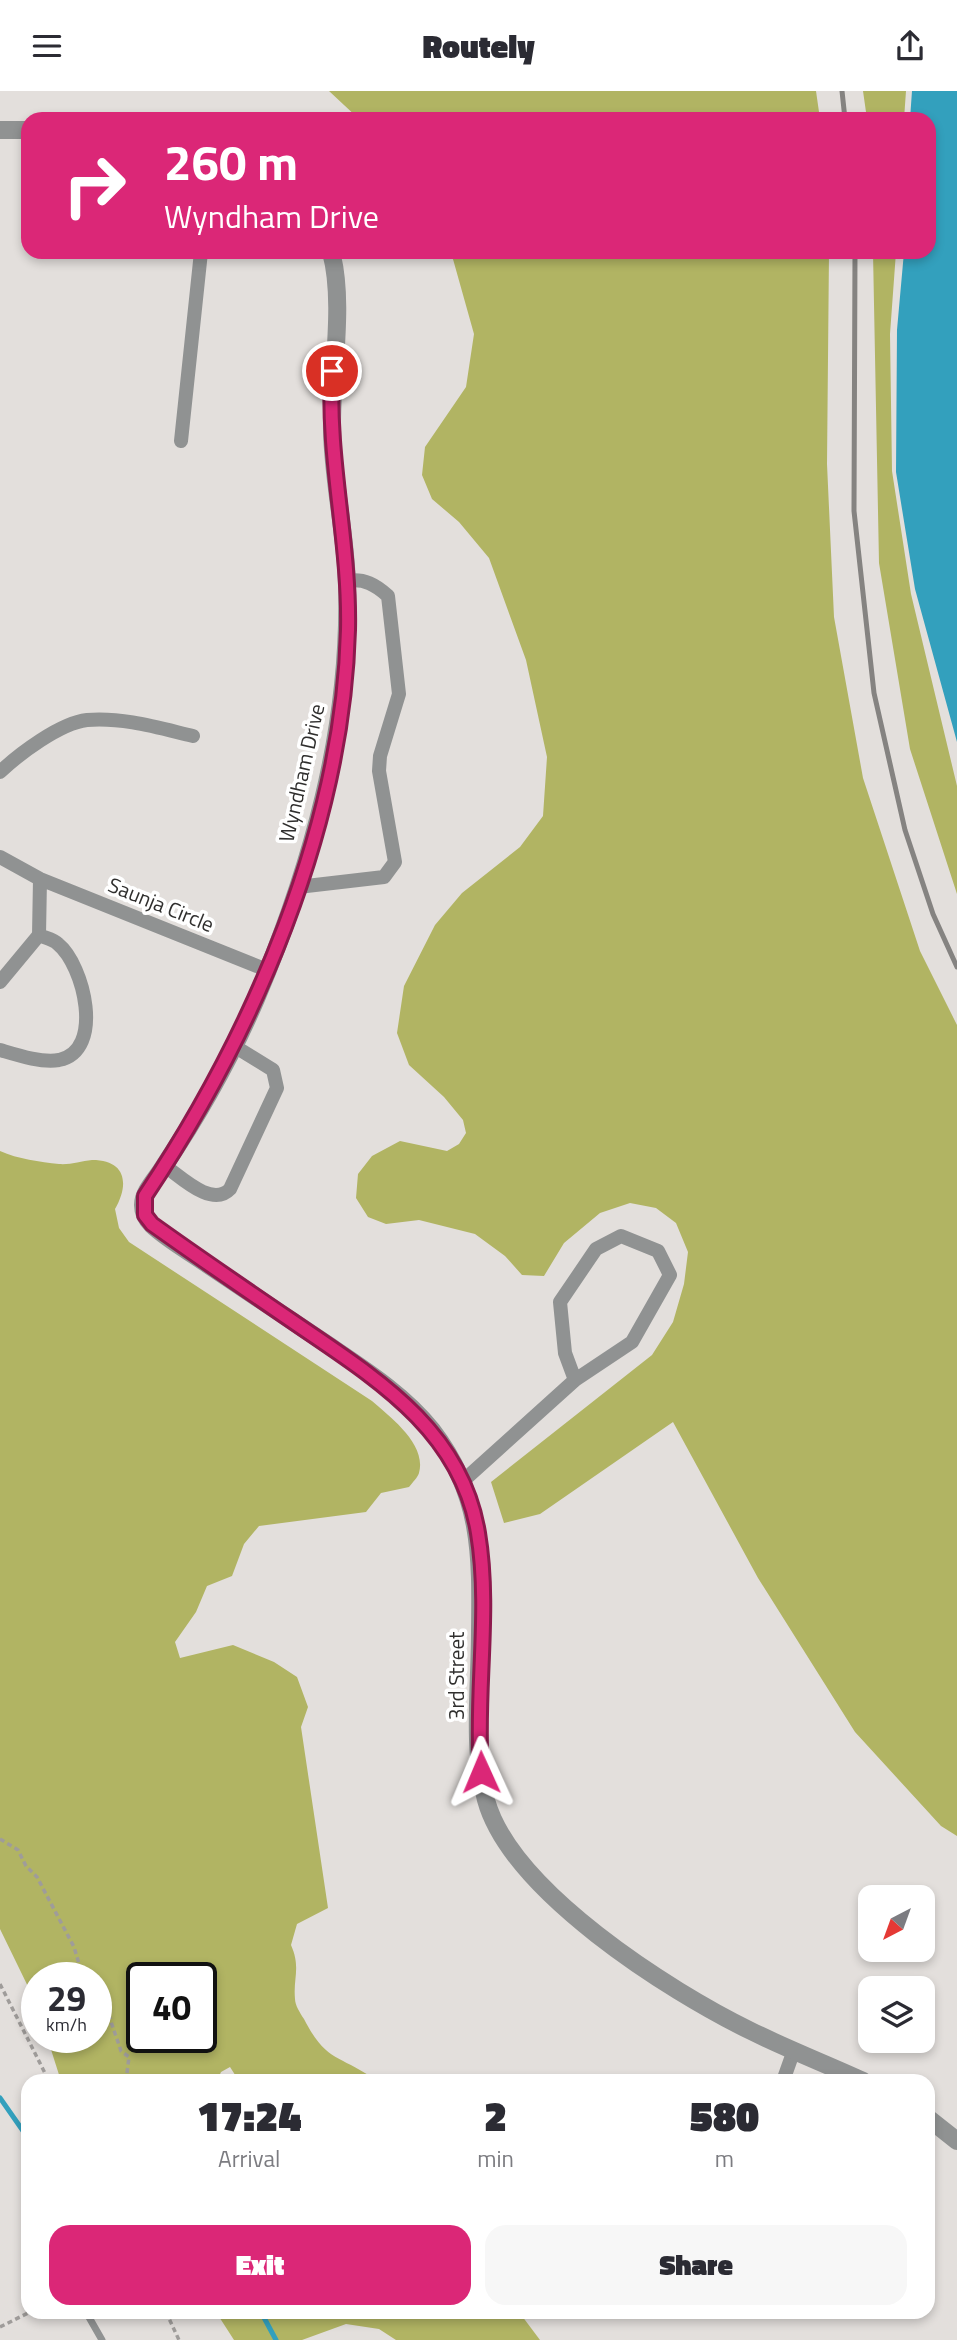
<!DOCTYPE html>
<html lang="en">
<head>
<meta charset="utf-8">
<style>
	:root { --surface:#fff; --page:#f7f7f7; --text:#2b2b33; --muted:#7c7c81; --accent:#db2777 }
	body { margin:0; font-family:"Titillium Web",sans-serif; background:var(--page); color:var(--text); height:100vh; display:flex; flex-direction:column; font-size:26px; white-space:nowrap }
	* { box-sizing:border-box; margin:0 }
	p { font-size:23px; color:var(--muted) }
	.icon { flex:none; width:38px; height:38px; fill:none; stroke:currentColor; stroke-width:2; stroke-linecap:round; stroke-linejoin:round }
	.map { position:relative; flex:1; overflow:hidden }
	.drawer { position:absolute; left:21px; top:1983px; width:914px; height:245px; display:flex; flex-direction:column; background:var(--surface); border-radius:21px; box-shadow:0 4px 10px #0003 }
	.drawer>* { flex:none }
	.guide { position:absolute; left:21px; top:21px; width:915px; height:147px; border-radius:21px; box-shadow:0 4px 10px #0003; background:#db2777; color:#fff; overflow:hidden }
	.needle { width:46px; rotate:221deg }
	.controls { position:absolute; left:858px; top:1794px; display:grid; gap:14px }
	.controls a { display:grid; place-items:center; width:77px; height:77px; border-radius:14px; background:var(--surface); box-shadow:0 4px 10px #0003; font-size:35px }
	.speed { position:absolute; left:21px; top:1871px; display:flex; gap:14px; font-size:35px; font-weight:700; text-align:center }
	.speed>* { display:grid; place-content:center; width:91px; height:91px; border-radius:50%; background:var(--surface); box-shadow:0 4px 10px #0003; line-height:1 }
	.speed small { font-size:18px; font-weight:400 }
	.speed .limit { border:4px solid #111; border-radius:10px; background:#fff; color:#111 }
	.pin { position:absolute; display:grid; place-items:center; width:60px; height:60px; color:#fff; margin:-30px; border:4px solid #fff; border-radius:50%; box-shadow:0 2px 7px #0007 }
	.me { position:absolute; width:77px; margin:-38px; rotate:359deg; stroke-linejoin:round; filter:drop-shadow(0 0 5px #0008) }
	.turn { display:flex; align-items:center; gap:24px; height:147px; padding:0 28px; font-size:32px }
	.turn .icon { width:91px; height:91px; stroke-width:2.5 }
	.turn b { display:block; font-size:49px; line-height:60px }
	.eta { display:flex; justify-content:space-evenly; align-items:center; height:119px; text-align:center }
	.eta b { font-size:42px; font-weight:800; line-height:49px }
	.primary-button { display:flex; gap:14px; margin-top:auto; padding:14px 28px }
	.primary-button a { flex:1; height:80px; border-radius:21px; background:var(--accent); color:#fff; font-size:28px; font-weight:800; line-height:80px; text-align:center }
	.primary-button a+a { background:var(--page); color:var(--text) }
	header { display:flex; justify-content:space-between; align-items:center; height:91px; padding:0 28px; background:var(--surface); font-size:32px; font-weight:800 }
	.map>svg:first-child { display:block }
	.forest { fill:#b1b463; fill-rule:evenodd }
	.water { fill:#33a0bd }
	.lines { fill:none; stroke-linecap:round; stroke-linejoin:round }
	.stream { stroke:#33a0bd; stroke-width:5 }
	.path { stroke:#9f9c9a; stroke-width:3.5; stroke-dasharray:5 3.5; stroke-linecap:butt }
	.service { stroke:#909292; stroke-width:7 }
	.minor { stroke:#909292; stroke-width:14 }
	.tertiary { stroke:#909292; stroke-width:18 }
	.rail { stroke:#858381; stroke-width:5 }
	.route-casing { stroke:#8e194d; stroke-width:18 }
	.route { stroke:#db2777; stroke-width:12 }
	.labels { text-anchor:middle; stroke-width:7; stroke-linejoin:round; paint-order:stroke }
	.street-label { font-size:21px; fill:#302f2e; stroke:#fff }
</style>
</head>
<body>
<header><svg class="icon" aria-label="menu" viewBox="0 0 24 24"><path d="M4 6h16M4 12h16M4 18h16"/></svg>Routely<svg class="icon" aria-label="share" viewBox="0 0 24 24"><path d="M12 15V3M7 8l5-5 5 5M5 13v7h14v-7"/></svg></header>
<div class="map">
<svg width="957" height="2249" viewBox="0 0 957 2249">
	<rect width="100%" height="100%" fill="#e3dfdc"/>
	<path class="forest" d="M329,0H816L820,28H359Z
		M863,0H906L904,28H867Z
		M451,161H829L827,373L834,526L863,687L920,860L957,934V1745L941,1735L855,1641L758,1487L673,1331L540,1423L504,1432L491,1391L652,1264L673,1231L684,1193L688,1161L676,1132L656,1117L630,1112L600,1122L564,1152L544,1185L522,1184L505,1165L475,1143L419,1129L386,1133L368,1126L356,1107L358,1083L372,1065L400,1050L447,1060L459,1053L466,1042L463,1029L444,1006L409,974L397,942L404,895L435,834L462,802L520,756L543,725L547,666L526,569L489,467L459,431L432,408L422,384L425,356L466,296L474,243Z
		M873,161H896L890,243L892,380L911,503L957,695V803L910,658L879,472Z
		M0,1060C18,1068 40,1071 59,1073C70,1074 81,1070 92,1069C127,1069 129,1094 115,1118L119,1137L129,1151L372,1310C390,1326 427,1353 419,1382C418,1386 412,1392 409,1396L381,1402L366,1421L259,1435L244,1453L232,1485L207,1495L196,1521L175,1551L180,1567L233,1554L274,1571L297,1586L308,1616L301,1636L328,1817L297,1833L291,1854C301,1877 293,1886 295,1908C295,1914 300,1922 304,1928C327,1973 340,1963 377,1990H239L230,1976L221,1981L217,1990H61L47,1946H96V1886H37V1914L0,1838ZM201,1886V1946H142V1886Z
		M216,2221H519L540,2249H396L379,2238L346,2233L302,2249H234Z"/>
	<path class="water" d="M912,0H957V651L915,498L896,381L897,239L904,161H929V28H910Z"/>
	<g class="lines">
		<path class="stream" d="M0,2007L28,2047
			M261,2221L276,2249"/>
		<path class="path" d="M0,1748L18,1759L26,1775L37,1786L74,1856L83,1886
			M0,1893L49,1990
			M96,1902L105,1913L121,1960L129,1966L126,1990
			M166,2221L179,2249
			M0,2236L30,2221"/>
		<path class="service" d="M86,2221L102,2249"/>
		<path class="minor" d="M181,350L201,161
			M0,681C19,663 60,632 87,629C123,626 159,637 193,645
			M0,766L40,788L267,879
			M298,796L384,786L395,771L379,680L380,665L399,603L388,505C376,494 364,487 347,490
			M0,891L39,844L40,788
			M0,959C17,964 41,972 59,969C105,960 84,874 58,853C53,848 45,847 39,844
			M165,1075C181,1086 212,1117 230,1098L277,997L273,979L234,955
			M463,1390L575,1289L632,1251L670,1184L658,1160L621,1145L596,1158L560,1211L565,1262L575,1289
			M783,1990L794,1959"/>
		<path class="tertiary" d="M0,39H28
			M331,161C345,211 331,285 332,339C333,392 346,443 347,495C351,638 311,778 256,908C231,966 199,1023 164,1075C157,1087 143,1100 143,1114C143,1122 147,1129 152,1134C168,1149 190,1161 207,1173C248,1200 288,1227 328,1254C365,1279 404,1304 432,1339C482,1404 481,1464 480,1541C480,1595 472,1656 486,1709C511,1800 669,1900 751,1940C787,1958 826,1973 863,1990
			M928,2027L957,2050"/>
		<path class="rail" d="M842,0L845,28
			M855,161L854,420L874,602L905,739L933,823L957,876"/>
	</g>
	<g class="lines">
		<g class="route-casing">
			<path id="route" d="M332,280C327,367 350,452 348,539C343,736 253,943 145,1105V1124L152,1133C198,1166 245,1198 292,1230C372,1285 461,1337 478,1442C491,1520 475,1603 481,1681"/>
		</g>
		<use href="#route" class="route"/>
	</g>
	<g class="labels">
		<g class="street-label">
			<text transform="translate(302 682) rotate(-77)" y="7">Wyndham Drive</text>
			<text transform="translate(161 814) rotate(22)" y="7">Saunja Circle</text>
			<text transform="translate(457 1585) rotate(-90)" y="7">3rd Street</text>
		</g>
	</g>
</svg>
<div class="controls">
<a><svg class="needle" viewBox="-14 -14 28 28"><path d="M0-13l5 13h-10z" fill="#e53935"/><path d="M0 13l5-13h-10z" fill="#7c7c81"/></svg></a>
<a><svg class="icon" aria-label="layers" viewBox="0 0 24 24"><path d="M12 4l9 5-9 5-9-5zM3 14l9 5 9-5"/></svg></a>
</div>
<div class="speed"><div>29<small>km/h</small></div><div class="limit">40</div></div>
<div class="pin" style="left:332px;top:280px;background:#d93025"><svg class="icon" aria-label="arrive" viewBox="0 0 24 24"><path d="M6 21V4h12l-3 4 3 4H6"/></svg></div>
<svg class="me" style="left:481px;top:1681px" viewBox="-20 -20 40 40"><path d="M0-17L14 15 0 8-14 15z" fill="#db2777" stroke="#fff" stroke-width="4"/></svg>
<div class="guide">
<div class="turn"><svg class="icon" aria-label="right" viewBox="0 0 24 24"><path d="M7 20v-9h11M14 6l5 5-5 5"/></svg><div><b>260 m</b>Wyndham Drive</div></div>
</div>
<section class="drawer">
<div class="eta">
<div><b>17:24</b><p>Arrival</p></div>
<div><b>2</b><p>min</p></div>
<div><b>580</b><p>m</p></div>
</div>
<div class="primary-button"><a>Exit</a><a>Share</a></div>
</section>
</div>
</body>
</html>
